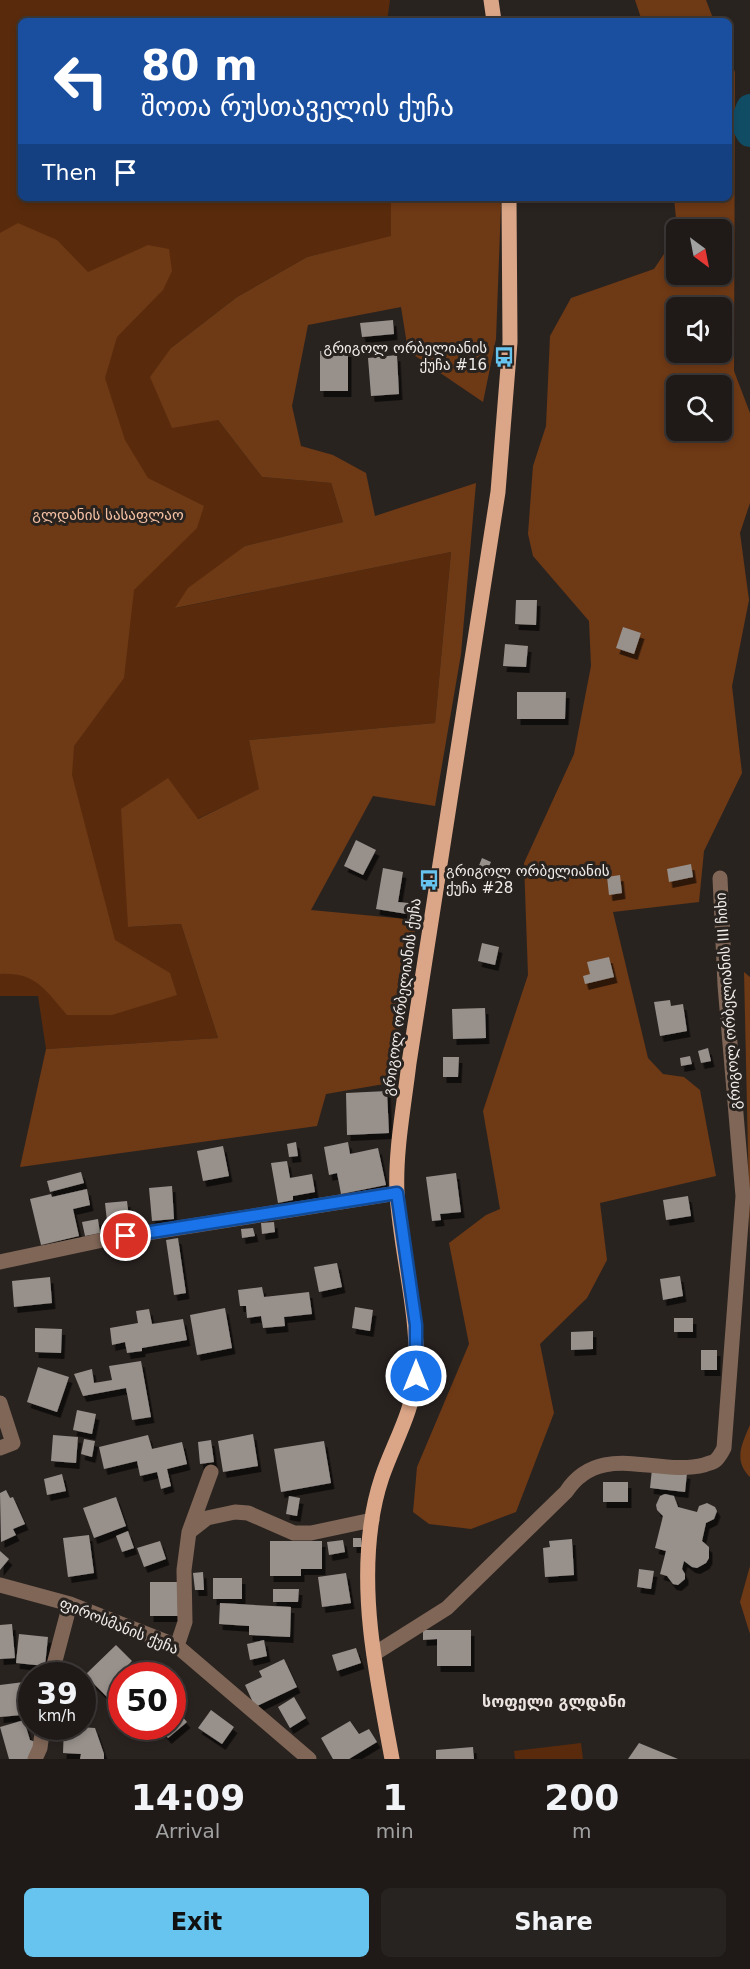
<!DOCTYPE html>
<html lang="en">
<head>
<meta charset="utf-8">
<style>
	:root { --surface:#1f1a18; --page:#272321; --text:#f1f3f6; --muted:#a1a1a2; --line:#3c3837; --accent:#66c4ef }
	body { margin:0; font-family:"DejaVu Sans","Noto Sans Georgian",sans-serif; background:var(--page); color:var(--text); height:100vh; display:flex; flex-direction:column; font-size:22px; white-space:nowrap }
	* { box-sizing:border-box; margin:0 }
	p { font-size:20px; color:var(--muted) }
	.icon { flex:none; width:33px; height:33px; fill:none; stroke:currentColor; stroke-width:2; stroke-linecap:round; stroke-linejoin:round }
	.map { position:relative; height:1759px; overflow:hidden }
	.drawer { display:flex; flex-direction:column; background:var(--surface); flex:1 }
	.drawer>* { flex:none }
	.top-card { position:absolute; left:18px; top:18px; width:714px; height:183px; border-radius:9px; box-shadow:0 3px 9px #0003,0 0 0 2px var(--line); background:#1a4fa0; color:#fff; overflow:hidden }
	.needle { width:39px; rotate:148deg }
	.fabs { position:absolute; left:666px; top:219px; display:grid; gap:12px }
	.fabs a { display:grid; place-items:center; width:66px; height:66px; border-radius:9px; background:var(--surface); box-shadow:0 3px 9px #0003,0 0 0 2px var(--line); font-size:30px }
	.speed { position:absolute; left:18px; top:1662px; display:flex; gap:12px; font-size:30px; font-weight:700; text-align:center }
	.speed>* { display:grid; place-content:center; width:78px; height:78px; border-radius:50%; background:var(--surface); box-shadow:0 3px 9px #0003,0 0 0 2px var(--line); line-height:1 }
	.speed small { font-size:15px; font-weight:400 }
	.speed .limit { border:9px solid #d22; background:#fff; color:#111 }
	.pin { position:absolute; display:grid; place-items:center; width:51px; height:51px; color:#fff; margin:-26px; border:3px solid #fff; border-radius:50%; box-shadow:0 2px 6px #0007 }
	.me { position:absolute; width:66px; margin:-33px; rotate:0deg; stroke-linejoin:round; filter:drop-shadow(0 0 4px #0008) }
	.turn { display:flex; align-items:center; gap:21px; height:126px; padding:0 24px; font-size:27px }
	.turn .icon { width:78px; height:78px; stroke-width:2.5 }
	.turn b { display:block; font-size:42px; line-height:51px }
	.then { display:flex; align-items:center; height:57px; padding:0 24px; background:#0003; gap:12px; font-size:22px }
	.eta { display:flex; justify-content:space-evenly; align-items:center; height:102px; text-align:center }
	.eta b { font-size:36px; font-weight:800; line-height:42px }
	.button { display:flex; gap:12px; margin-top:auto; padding:12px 24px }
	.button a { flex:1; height:69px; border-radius:9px; background:var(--accent); color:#111; font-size:24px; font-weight:800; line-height:69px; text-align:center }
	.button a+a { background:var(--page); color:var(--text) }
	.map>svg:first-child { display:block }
	.green { fill:#592b0c }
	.forest { fill:#6e3915; fill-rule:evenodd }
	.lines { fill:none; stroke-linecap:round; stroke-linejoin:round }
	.river { stroke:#104d65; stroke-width:28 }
	.building { fill:#97908b; filter:url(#shadow) }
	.minor { stroke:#7f6657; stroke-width:15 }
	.major { stroke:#dba687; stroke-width:15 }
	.route-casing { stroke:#114b97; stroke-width:15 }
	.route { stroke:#1a73e8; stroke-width:10 }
	.labels { text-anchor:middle; stroke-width:6; stroke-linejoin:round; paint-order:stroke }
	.poi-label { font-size:15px; fill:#f1edeb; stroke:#292320; text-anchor:end }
	.park-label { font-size:15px; fill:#f5c1a4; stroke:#292320 }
	.street-label { font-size:15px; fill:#f1edeb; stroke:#292320 }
	.neighbourhood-label { font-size:16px; font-weight:bold; fill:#ebe3de; stroke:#292320 }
</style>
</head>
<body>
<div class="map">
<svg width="750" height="1759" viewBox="0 0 750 1759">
	<defs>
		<filter id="shadow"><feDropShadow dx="3.5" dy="6" stdDeviation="0" flood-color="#0009"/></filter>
	</defs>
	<rect width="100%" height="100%" fill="#292320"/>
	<path class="green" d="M0,0H390L387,21H21V198H395L398,235L307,257L237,297L171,348L218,420L262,477L331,483L343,522L245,546L176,608L451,552L435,723L249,740L260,789L197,819L129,927L181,924L218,1038L46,1049L38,996H0Z
		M581,1743L583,1759H515L514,1751Z"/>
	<path class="forest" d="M635,0H706L714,21H642Z
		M729,58L735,72L734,371L750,413V503L740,533L749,600L732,686L742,773L704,851L699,902L613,912L648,1058L663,1074L684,1077L700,1090L716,1176L600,1203L607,1260L587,1298L540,1344L554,1413L516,1512L471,1529L429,1524L413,1512L417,1467L469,1344L449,1243L486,1215L500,1209L483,1111L528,975L524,863L574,754L591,666L589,621L533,556L528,534L533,466L546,426L550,336L571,298L654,269L676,236V274H722V230L677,229L674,198H729ZM676,308H722V352H676ZM676,386H722V430H676Z
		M391,198H499L501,205L496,339L483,402L408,351L401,307L308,325L292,406L301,446L333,455L366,473L375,516L476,483L461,654L435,806L373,796L311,910L417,920L390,1083L326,1094L317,1126L20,1167L46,1049L218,1038L181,924L128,927L121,809L168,778L198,819L259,789L249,740L435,723L451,552L175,608L188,588L245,546L343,522L331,483L262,477L218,420L172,428L150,377L171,348L237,297L307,257L391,236Z
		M18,223L57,240L88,272L148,245L169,249L172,271L163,290L117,337L105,378L125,440L148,478L204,506L197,528L134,590L124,678L74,746L72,775L115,940L170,973L177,995L112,1015H67C45,990 36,972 0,974V233Z
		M744,972L750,977V1242Z
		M750,1425V1477C733,1460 742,1444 750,1425Z
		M750,1566V1634L740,1602Z"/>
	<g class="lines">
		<path class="river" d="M750,108L744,123L750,133"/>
	</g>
	<path class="building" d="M393,320L394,334L362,337L360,323Z
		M320,351H348V391H320Z
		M397,355L399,394L371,396L368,358Z
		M516,600H537L536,625L515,624Z
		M623,627L641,633L634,654L616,648Z
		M505,644L528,646L526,667L503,666Z
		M517,692H566L565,719H517Z
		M356,840L376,850L363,875L344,866Z
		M482,858L491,862L484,877L476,873Z
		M691,864L693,877L669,882L667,869Z
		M383,868L403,872L398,902L409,903L407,914L376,909Z
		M620,875L622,893L609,895L607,877Z
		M482,943L499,947L495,965L478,961Z
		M609,957L614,977L585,984L583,976L590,974L587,962Z
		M670,1000L671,1006L683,1004L687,1031L660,1036L654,1002Z
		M485,1008L486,1038L453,1039L452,1009Z
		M708,1048L711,1061L701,1063L698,1051Z
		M690,1056L692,1064L681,1066L680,1058Z
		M443,1057H459L458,1077H443Z
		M387,1091L389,1133L347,1135L346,1093Z
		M296,1142L298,1156L289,1157L287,1144Z
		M348,1142L350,1154L378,1148L386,1185L341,1194L337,1173L329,1175L324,1147Z
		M223,1146L229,1176L203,1181L197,1151Z
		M287,1161L290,1178L312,1174L315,1192L293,1196V1200L278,1203L271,1163Z
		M81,1172L84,1183L50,1192L47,1181Z
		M456,1173L461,1212L440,1214L441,1220L432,1221L426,1177Z
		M172,1186L174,1219L152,1221L149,1188Z
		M87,1189L90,1205L73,1209L79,1236L41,1245L30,1199L51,1194L52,1197Z
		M688,1196L691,1216L666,1220L663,1200Z
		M127,1201L129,1218L107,1221L105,1203Z
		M98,1219L100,1233L85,1236L82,1222Z
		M274,1222L275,1232L262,1234L261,1223Z
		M253,1228L255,1236L242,1238L241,1229Z
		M178,1238L186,1293L174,1295L166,1240Z
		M337,1263L342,1287L319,1292L314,1267Z
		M680,1276L683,1296L663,1300L660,1279Z
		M50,1277L52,1303L14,1307L12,1281Z
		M262,1287L264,1297L309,1292L312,1314L284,1317L285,1326L263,1328L261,1316L247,1318L246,1306H240L238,1290Z
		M355,1307L373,1310L370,1331L352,1328Z
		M225,1308L232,1348L197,1355L190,1315Z
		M149,1309L152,1324L183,1319L187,1340L142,1348V1351L127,1353L125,1342L112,1345L110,1328L138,1323L136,1311Z
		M674,1318H693V1332H674Z
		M35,1328L62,1329L61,1353L35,1352Z
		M593,1331V1349L571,1350V1332Z
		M701,1350H717V1370H701Z
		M141,1361L151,1417L132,1420L126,1388L83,1396L74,1374L92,1369L94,1383L112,1380L109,1366Z
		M38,1367L69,1377L57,1412L27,1402Z
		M77,1410L96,1414L92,1434L73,1430Z
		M253,1434L258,1466L223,1472L218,1441Z
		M53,1435L78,1437L76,1463L51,1461Z
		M148,1435L152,1449L182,1442L187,1464L167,1469L171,1486L161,1489L157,1472L140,1476L137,1461L104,1469L99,1447Z
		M84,1439L95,1441L92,1457L81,1454Z
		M211,1440L214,1462L200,1464L198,1442Z
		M324,1441L331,1483L281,1492L274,1449Z
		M652,1469L687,1473L685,1492L650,1488Z
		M62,1474L66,1491L47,1495L44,1479Z
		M603,1482H628V1502H603Z
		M6,1490L10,1498L13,1497L25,1524L13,1529L16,1535L1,1542L0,1493Z
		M665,1494L674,1496L678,1507L697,1512L699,1506L707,1503L715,1507L717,1511L714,1519L706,1523L702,1541L709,1547V1558L706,1563L697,1568L692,1567L684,1561L682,1569L685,1574V1579L678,1585L673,1584L667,1576L660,1574L666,1551L655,1548L663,1516L657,1510L656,1505L660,1496Z
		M289,1496L300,1498L297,1516L286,1514Z
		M116,1497L126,1526L94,1538L83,1508Z
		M128,1531L134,1548L122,1552L116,1536Z
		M89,1535L94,1573L68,1577L63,1538Z
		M353,1538H361L362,1547H353Z
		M572,1539L574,1575L545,1577L543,1548L550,1547L549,1541Z
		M343,1540L345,1552L329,1555L327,1542Z
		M160,1541L166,1559L144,1567L137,1548Z
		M270,1541H322V1569H301V1576H270Z
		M0,1551L9,1559L0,1570Z
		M639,1569L654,1571L651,1589L637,1587Z
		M203,1572L204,1590H195L193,1573Z
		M346,1573L351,1603L322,1607L318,1577Z
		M213,1578H242V1599H213Z
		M150,1582H180L179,1616H150Z
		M273,1589H299L298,1602H273Z
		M220,1603L291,1607L290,1637L249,1635V1626L219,1624Z
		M12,1624L15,1658L0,1659V1625Z
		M423,1630H471V1666H437V1639L423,1640Z
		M19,1634L48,1637L45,1666L16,1663Z
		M264,1640L267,1656L250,1660L247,1644Z
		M116,1645L132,1661L114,1679L122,1687V1695L113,1703L85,1675Z
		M356,1648L361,1663L337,1671L332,1655Z
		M284,1659L297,1687L255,1707L245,1685L262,1677L259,1671Z
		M32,1681V1714L0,1717V1685Z
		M82,1681L93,1684L85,1715L82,1714Z
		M294,1697L306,1718L290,1728L278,1707Z
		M174,1707L187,1722L168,1738L158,1726H172Z
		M211,1710L234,1727L222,1744L198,1728Z
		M24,1720L30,1740L38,1743L33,1759H9L0,1727Z
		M350,1721L359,1734L369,1729L377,1742L349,1759H333L321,1738Z
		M64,1726L95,1728L104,1754V1759H80L81,1754L63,1753Z
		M639,1743L678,1759H628Z
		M473,1747L474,1759H436V1750Z"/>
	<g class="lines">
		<path class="minor" d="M0,1262L103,1240L397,1193
			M0,1403L13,1443L0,1448
			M189,1532L207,1518L235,1512L248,1513L294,1533H311L372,1520
			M0,1585L70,1604L177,1646L309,1759
			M177,1646L185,1622L184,1570L189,1532L211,1472
			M374,1654L447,1608L566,1492C600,1440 657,1477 704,1465C708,1463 713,1463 716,1460C719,1457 722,1452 724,1448L743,1196L725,985L720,878
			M51,1676L70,1604
			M35,1759L40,1748L43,1726"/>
		<path class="major" d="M491,0L494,21
			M392,1759C378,1682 360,1604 371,1525C373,1510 377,1492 382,1477C394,1442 413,1412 416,1374C419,1313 401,1255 397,1194C395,1151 404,1106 409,1063L498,492L510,342L509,198"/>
	</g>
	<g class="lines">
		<g class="route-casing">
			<path id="route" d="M126,1236L397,1193L416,1325V1376"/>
		</g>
		<use href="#route" class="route"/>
	</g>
	<defs>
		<g id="bus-bare" transform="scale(1.62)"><path d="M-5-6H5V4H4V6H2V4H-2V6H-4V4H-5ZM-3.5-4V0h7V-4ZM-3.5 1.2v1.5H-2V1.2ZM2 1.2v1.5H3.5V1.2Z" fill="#66c4ef" stroke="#292320" stroke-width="2.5" paint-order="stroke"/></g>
	</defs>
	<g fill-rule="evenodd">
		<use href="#bus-bare" x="504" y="357"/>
		<use href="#bus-bare" x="429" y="880"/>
	</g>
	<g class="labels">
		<g class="poi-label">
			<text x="487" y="353">გრიგოლ ორბელიანის<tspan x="487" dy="17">ქუჩა #16</tspan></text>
			<text x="446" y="876" text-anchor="start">გრიგოლ ორბელიანის<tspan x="446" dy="17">ქუჩა #28</tspan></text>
		</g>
		<g class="park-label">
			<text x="108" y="520">გლდანის სასაფლაო</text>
		</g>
		<g class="street-label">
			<text transform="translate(402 997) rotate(-82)" y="5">გრიგოლ ორბელიანის ქუჩა</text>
			<text transform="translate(728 1001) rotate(-94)" y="5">გრიგოლ ორბელიანის III ჩიხი</text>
			<text transform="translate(119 1626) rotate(22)" y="5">ფიროსმანის ქუჩა</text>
		</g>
		<g class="neighbourhood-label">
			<text x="554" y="1707">სოფელი გლდანი</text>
		</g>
	</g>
</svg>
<div class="fabs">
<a><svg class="needle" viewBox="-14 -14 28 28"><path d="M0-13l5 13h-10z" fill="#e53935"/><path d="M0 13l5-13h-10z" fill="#a1a1a2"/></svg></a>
<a><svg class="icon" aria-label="sound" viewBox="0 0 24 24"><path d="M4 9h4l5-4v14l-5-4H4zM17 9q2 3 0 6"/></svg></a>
<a><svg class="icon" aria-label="search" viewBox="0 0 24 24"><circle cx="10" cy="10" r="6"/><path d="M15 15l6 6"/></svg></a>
</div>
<div class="speed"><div>39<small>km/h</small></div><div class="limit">50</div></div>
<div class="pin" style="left:126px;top:1236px;background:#d93025"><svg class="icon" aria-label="arrive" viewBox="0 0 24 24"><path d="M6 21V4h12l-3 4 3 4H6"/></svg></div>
<svg class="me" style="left:416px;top:1376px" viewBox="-20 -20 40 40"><circle r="17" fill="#1a73e8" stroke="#fff" stroke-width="3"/><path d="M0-11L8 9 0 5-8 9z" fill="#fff"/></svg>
<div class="top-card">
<div class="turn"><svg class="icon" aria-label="left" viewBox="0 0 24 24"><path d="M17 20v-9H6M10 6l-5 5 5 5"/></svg><div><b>80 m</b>შოთა რუსთაველის ქუჩა</div></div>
<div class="then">Then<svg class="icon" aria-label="arrive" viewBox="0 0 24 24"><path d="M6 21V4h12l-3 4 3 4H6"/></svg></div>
</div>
</div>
<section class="drawer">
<div class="eta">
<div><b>14:09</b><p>Arrival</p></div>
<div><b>1</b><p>min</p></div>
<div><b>200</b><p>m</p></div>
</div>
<div class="button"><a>Exit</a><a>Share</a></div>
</section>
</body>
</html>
